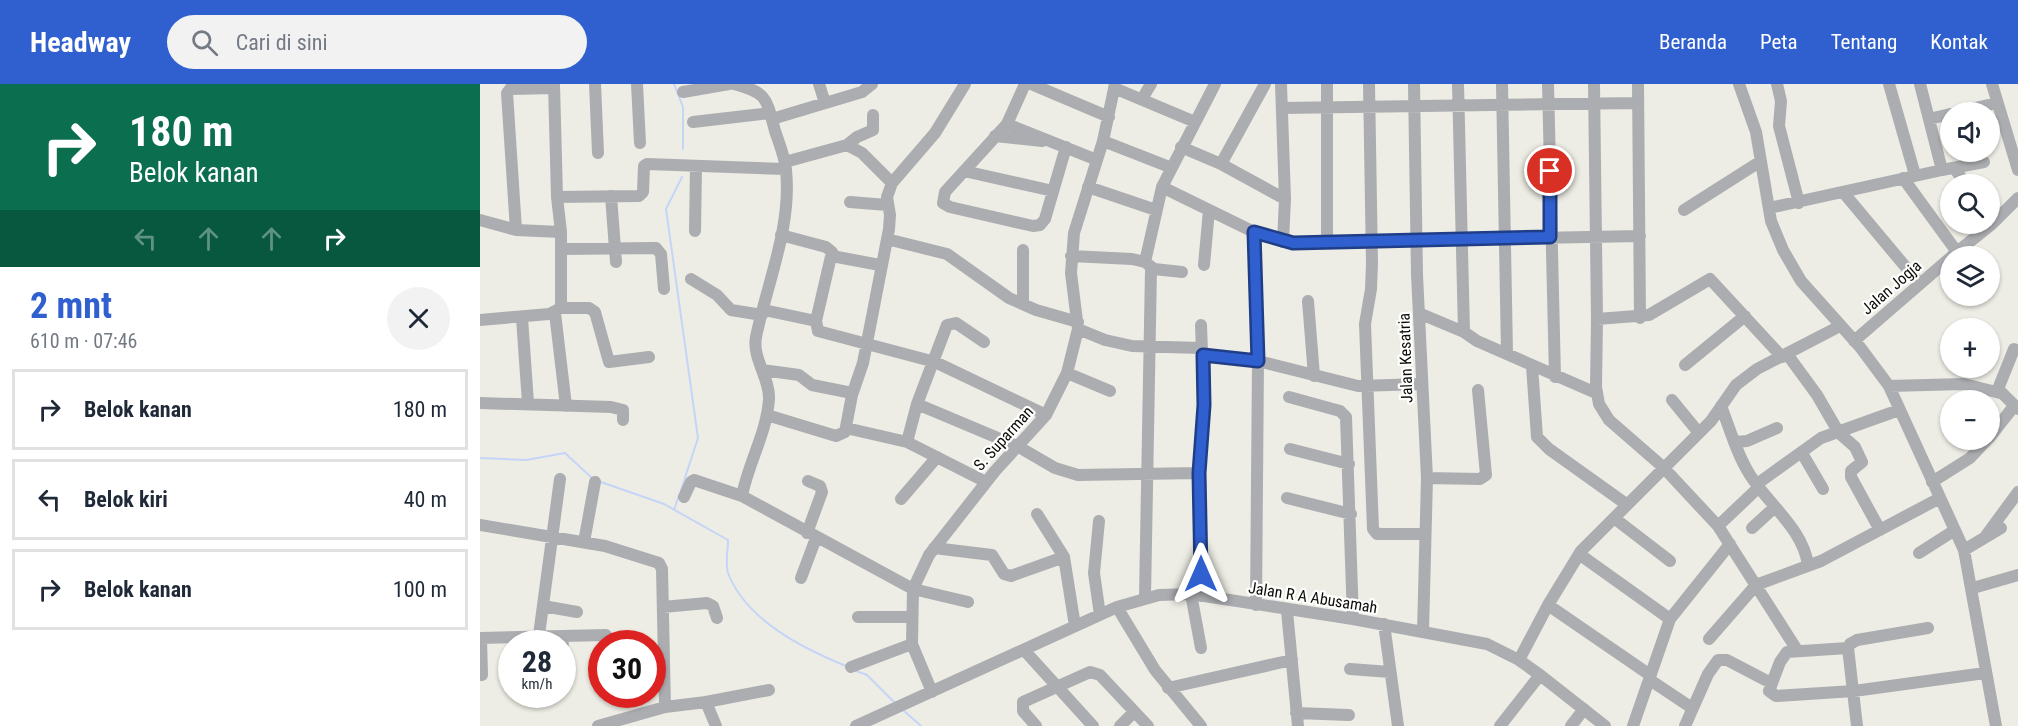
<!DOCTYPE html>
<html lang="id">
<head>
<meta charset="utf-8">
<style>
	:root { --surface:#fff; --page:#f2f2f3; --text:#1f2937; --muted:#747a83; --line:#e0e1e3; --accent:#3060cf }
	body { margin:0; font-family:"Roboto Condensed",sans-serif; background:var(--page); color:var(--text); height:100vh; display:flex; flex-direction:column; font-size:22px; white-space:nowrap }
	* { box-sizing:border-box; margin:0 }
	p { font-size:20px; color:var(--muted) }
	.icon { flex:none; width:33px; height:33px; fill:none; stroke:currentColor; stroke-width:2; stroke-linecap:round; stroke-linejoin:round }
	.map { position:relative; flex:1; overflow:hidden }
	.details { display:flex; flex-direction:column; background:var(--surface); width:480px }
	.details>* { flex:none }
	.banner { background:#0b6e4f; color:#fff; overflow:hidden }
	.fabs { position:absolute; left:1460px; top:18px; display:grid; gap:12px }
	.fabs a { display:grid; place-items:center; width:60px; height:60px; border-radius:50%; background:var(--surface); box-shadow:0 2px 4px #0004; font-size:30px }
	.speed { position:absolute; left:18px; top:546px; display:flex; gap:12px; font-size:30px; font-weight:700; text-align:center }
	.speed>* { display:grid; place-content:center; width:78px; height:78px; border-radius:50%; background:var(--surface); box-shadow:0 2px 4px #0004; line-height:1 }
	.speed small { font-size:15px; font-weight:400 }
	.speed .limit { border:9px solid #d22; background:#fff; color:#111 }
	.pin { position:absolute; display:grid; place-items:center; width:51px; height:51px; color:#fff; margin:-26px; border:3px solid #fff; border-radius:50%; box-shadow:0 2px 6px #0007 }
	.me { position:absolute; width:66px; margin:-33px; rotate:0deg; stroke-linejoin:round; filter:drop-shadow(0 0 4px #0008) }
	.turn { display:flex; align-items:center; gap:21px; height:126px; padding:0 30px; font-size:27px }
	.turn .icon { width:78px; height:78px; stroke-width:2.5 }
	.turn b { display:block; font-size:42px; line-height:51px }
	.lanes { display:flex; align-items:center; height:57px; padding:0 30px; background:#0003; justify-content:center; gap:30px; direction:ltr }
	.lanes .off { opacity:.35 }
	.round { display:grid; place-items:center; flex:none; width:63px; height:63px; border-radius:32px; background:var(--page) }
	.summary { display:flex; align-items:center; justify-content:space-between; height:102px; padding:0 30px }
	h1 { font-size:36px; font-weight:700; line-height:45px; color:var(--accent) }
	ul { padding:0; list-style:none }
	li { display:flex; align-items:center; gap:18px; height:81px; margin:0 12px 9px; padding:0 18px; border:3px solid var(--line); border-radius:0px }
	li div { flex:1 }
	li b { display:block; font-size:22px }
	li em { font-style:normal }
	header { display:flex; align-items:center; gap:36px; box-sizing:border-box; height:84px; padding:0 30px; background:var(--accent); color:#fff }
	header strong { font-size:28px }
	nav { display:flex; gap:33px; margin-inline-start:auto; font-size:21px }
	.search { width:420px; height:54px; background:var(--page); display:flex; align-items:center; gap:15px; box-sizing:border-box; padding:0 21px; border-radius:33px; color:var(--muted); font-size:22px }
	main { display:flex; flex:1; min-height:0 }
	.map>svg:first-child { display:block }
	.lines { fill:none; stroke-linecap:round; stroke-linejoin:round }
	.stream { stroke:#c4d5f7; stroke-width:2 }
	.minor { stroke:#acadb0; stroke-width:12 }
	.route-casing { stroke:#1f3e87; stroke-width:15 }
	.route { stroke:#3060cf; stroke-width:10 }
	.labels { text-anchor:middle; stroke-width:4.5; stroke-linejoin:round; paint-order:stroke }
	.street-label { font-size:16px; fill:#0c0c09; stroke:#fffffe }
</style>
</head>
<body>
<header>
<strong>Headway</strong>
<div class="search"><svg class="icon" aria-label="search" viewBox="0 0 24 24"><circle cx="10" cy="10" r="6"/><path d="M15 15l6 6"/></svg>Cari di sini</div>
<nav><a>Beranda</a><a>Peta</a><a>Tentang</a><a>Kontak</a></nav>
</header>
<main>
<section class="details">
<div class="banner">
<div class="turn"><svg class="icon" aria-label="right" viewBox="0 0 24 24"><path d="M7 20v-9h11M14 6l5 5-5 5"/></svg><div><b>180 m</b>Belok kanan</div></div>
<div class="lanes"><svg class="icon off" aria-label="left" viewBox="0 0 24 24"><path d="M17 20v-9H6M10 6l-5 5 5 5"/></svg><svg class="icon off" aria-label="ahead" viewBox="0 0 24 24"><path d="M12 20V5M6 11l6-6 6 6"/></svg><svg class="icon off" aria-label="ahead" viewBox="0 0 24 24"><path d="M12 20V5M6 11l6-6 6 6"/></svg><svg class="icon" aria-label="right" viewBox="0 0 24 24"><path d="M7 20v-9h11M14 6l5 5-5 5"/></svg></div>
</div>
<div class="summary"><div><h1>2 mnt</h1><p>610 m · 07:46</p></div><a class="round"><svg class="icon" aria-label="close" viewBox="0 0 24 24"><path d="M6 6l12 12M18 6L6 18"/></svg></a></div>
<ul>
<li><svg class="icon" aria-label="right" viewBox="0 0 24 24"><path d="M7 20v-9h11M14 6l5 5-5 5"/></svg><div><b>Belok kanan</b></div><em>180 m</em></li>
<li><svg class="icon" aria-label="left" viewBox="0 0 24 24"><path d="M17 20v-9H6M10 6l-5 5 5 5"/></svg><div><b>Belok kiri</b></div><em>40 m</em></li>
<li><svg class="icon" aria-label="right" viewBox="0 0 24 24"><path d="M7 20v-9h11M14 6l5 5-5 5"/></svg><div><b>Belok kanan</b></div><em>100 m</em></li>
</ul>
</section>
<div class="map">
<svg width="1538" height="642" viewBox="0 0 1538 642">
	<rect width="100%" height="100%" fill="#edede5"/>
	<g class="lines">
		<path class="stream" d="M194,0L203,23V65
			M0,374L46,376L85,369L113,395
			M118,397L184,420L248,456C248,466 245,480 248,489C266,536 322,564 366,582
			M201,406L218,354L186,125L202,93
			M194,426L199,411
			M376,587L387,591L415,619
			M422,625L441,642"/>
		<path class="minor" d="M115,0L118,69
			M157,0L160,59
			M254,0C288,9 286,14 295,47C299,59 305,73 306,86C312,143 287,199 276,253C272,275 290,294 289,315C287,348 268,380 262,412
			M339,0L345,19
			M545,0L527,40L465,108L463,119L470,123L553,142L560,141L565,135L586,63
			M551,0L629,33
			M801,0L805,115L803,158
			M847,0V158
			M889,0L892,179L891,205L885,240L893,445L897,450H945
			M934,0L937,191L947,394L943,548
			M978,0L984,248
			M1022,0L1027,269
			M1068,0L1075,293
			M1114,0L1117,235L1116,303L1119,320L1129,336L1183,383L1238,442L1317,566
			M1158,0L1160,234
			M1259,0L1276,48L1291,137L1303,166L1321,197L1380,263L1409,302L1484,466L1516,642
			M1297,0L1301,17L1299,42L1319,119
			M1409,0L1435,91
			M1512,0L1538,86
			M634,4L715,38
			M203,8L249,0
			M662,15L671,0
			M802,24L1158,19
			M1477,28L1517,19
			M292,35L382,8L392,0
			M1449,35L1470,30
			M213,38L290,29
			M527,40L617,76
			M515,52L562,57
			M623,57L687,82
			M367,61L377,53L393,46V31
			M701,63L741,80L805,115
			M305,78L367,61L382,69L412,99
			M741,80L785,0
			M1474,84L1486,100
			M1462,86L1504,78
			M484,87L573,107
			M1423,94L1477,168
			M608,103L676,126
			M682,103L774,148L813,159L1160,152
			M1363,108L1439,199
			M131,112L136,178
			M77,113L159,112L163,108L164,82L167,80L306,85
			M370,118L407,121
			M1289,124L1462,86L1440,0
			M1204,126L1281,77
			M0,136L36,146L81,148
			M36,146L27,9L30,5L74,4
			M215,147L216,83
			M774,148L778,277L776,521
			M301,151L346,163L352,168L336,237L338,247L455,278L566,331
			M407,155L467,170L529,214L556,226L598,238
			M82,165L176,164L181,170L184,205
			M352,172L400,181
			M591,172L652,175L665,178L674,185L702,188
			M1472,172L1512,140L1538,114
			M665,178L682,103L735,0
			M724,181L729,126
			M211,195L237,211L251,226L282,231
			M828,217L834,292
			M543,220V166
			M81,224H109L115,228L129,278L169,273
			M284,226L336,237
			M75,229L86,322
			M941,230L984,248L997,257L1116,309
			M42,234L48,319
			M1117,235L1169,231L1230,195L1302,273
			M0,236L69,230L81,224V148L77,113L74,0
			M721,241L724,321L719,389L721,512
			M598,245L625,256L652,262L721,264
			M1374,257L1470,174
			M1534,265L1518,305L1538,325
			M1307,270L1337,311L1359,349L1375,363L1382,378L1371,387V393L1400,446
			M723,271L778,277L878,302L942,300
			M1205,281L1265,232
			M1052,282L1057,353L1069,365L1146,420
			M282,286L319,291L332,301L372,309
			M587,289L630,307
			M1409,302L1484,300L1520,309
			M809,313L860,327L866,333L873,535
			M1192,316L1219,349
			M1479,316H1480
			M0,319L131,323L143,326V336
			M437,320L537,362L575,384L598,391L719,389
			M1241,322C1250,345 1257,371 1270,391C1289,421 1323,445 1328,481
			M287,331L356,352L365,348L372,311L383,279L409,145L410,131L407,113L412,99L455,49L485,0
			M366,344L427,358L506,398
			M1509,354L1534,322
			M427,358L437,320L467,241L476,239L504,258
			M1255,358L1267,357L1297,344
			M810,365L869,380
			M1322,369L1343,405
			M947,394L1000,395L1006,391L998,306
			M1452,398L1490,374L1507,356
			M1277,400L1341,354L1419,326
			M204,413L211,398L214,396L262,412L433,505L488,518
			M807,414L871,430
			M421,415L457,373
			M557,430L584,473L595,542
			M1134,434L1190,477
			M619,437L614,489L620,531
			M0,441L125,462L179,479L182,485L185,623
			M1238,442L1279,403
			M1272,444L1295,423
			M327,449L342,408L340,402L328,397
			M1505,453L1538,408
			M104,458L115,398
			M454,464L512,471L524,490L531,492L584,473
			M1484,466L1521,444
			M1439,469L1475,446
			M1099,470L1190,535
			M321,494L336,454
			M1493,504L1538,491
			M711,510L721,564
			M665,513L671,185
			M1068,521L1170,591
			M63,522L97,528
			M183,523L227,519L233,522L237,534
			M637,523L675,586L721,642
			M807,527L818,642
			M378,533H431
			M904,540L918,642
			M59,551L80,395
			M0,554L126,551
			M1,554L2,591
			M1229,555L1276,501L1341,477L1460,414
			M1368,564L1307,568L1300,578L1289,607L1296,612L1374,607L1505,589
			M1368,564L1370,560L1377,556L1448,544
			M1368,564L1377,642
			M544,566L613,642
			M1039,576L1068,521L1101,467L1231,337L1256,301L1277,285L1360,242
			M82,578L83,552
			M371,583L432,560
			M870,585L910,588
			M1170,596L1212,624
			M688,604L812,576
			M452,608L432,560L433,505L449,471L515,387L566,331L587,289L598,245L591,189L594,149L623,57L635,0
			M226,618L289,606
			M816,629L869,631
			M118,642L185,623L226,618L236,642
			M376,642L637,523L679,511L711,510L873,535L1007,560L1039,576L1060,591L1125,642
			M556,642L543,627V618L610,588L620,591L668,642
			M640,642L654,628
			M1020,642L1060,591
			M1091,642L1104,625
			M1153,642L1190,535L1250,460
			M1205,642L1228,590L1238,576H1247L1291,599"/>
	</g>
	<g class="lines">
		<g class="route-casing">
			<path id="route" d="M721,490L719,389L724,321L723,271L778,277L774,148L813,159L1070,153V87"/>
		</g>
		<use href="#route" class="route"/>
	</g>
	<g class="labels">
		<g class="street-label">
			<text transform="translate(1411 203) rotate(-41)" y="6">Jalan Jogja</text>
			<text transform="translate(925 274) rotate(-92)" y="6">Jalan Kesatria</text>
			<text transform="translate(523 354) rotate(-48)" y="6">S. Suparman</text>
			<text transform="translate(833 513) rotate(9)" y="6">Jalan R A Abusamah</text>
		</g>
	</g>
</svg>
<div class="fabs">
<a><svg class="icon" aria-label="sound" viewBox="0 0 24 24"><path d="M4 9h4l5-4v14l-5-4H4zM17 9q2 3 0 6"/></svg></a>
<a><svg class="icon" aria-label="search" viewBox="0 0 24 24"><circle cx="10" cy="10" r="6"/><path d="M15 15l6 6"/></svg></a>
<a><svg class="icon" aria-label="layers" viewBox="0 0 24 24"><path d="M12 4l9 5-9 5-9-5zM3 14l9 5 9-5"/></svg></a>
<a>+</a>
<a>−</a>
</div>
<div class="speed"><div>28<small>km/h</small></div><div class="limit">30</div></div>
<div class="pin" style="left:1070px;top:87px;background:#d93025"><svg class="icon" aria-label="arrive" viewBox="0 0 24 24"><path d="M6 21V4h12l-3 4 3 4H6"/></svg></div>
<svg class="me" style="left:721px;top:490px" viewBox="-20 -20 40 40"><path d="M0-17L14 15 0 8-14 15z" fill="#3060cf" stroke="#fff" stroke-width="4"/></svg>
</div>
</main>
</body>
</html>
